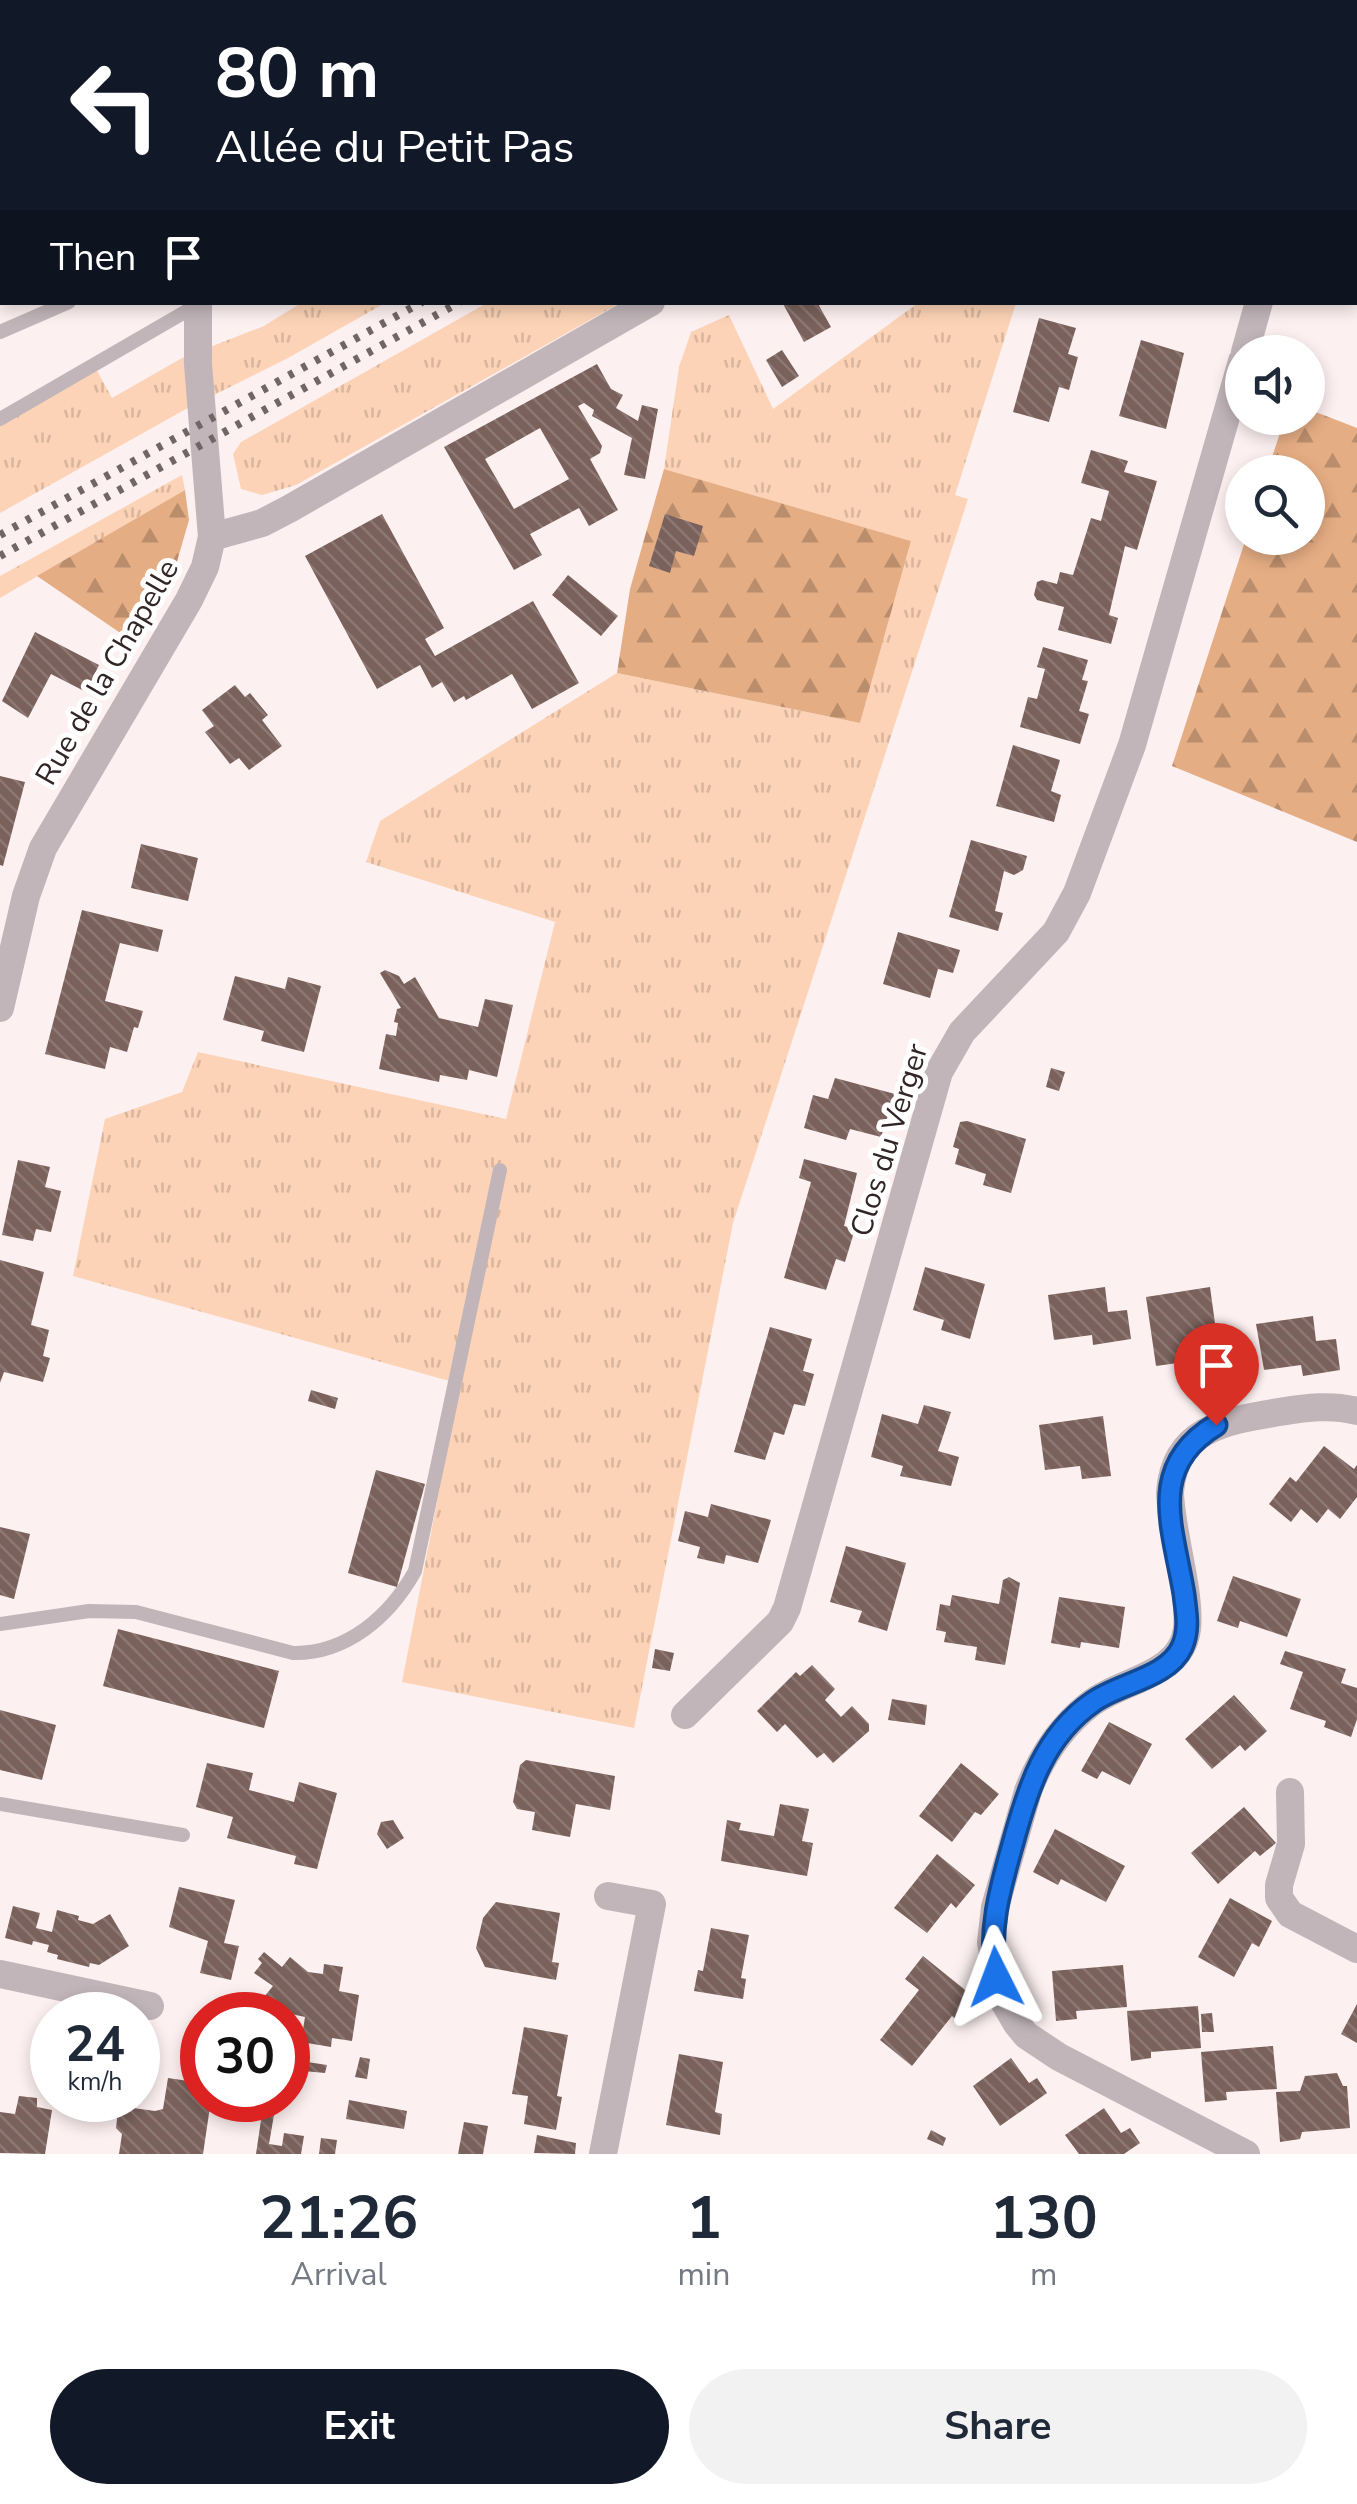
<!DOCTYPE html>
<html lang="en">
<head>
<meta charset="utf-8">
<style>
	:root { --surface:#fff; --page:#f2f2f3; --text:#1f2937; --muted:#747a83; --accent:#111827 }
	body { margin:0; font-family:"Nunito Sans",sans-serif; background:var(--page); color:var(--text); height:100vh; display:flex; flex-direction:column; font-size:38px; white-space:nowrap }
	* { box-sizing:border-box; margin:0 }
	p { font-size:32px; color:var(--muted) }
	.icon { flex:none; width:55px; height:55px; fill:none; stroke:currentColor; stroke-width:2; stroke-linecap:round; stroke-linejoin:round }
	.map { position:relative; height:2154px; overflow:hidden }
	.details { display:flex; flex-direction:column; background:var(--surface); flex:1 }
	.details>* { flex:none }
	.top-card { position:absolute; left:0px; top:0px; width:1358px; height:305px; box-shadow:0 5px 15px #0003; background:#111827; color:#fff; overflow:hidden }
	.controls { position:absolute; left:1225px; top:335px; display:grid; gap:20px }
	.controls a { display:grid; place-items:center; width:100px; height:100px; border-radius:50%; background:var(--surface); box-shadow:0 5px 15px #0003; font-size:50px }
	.speed { position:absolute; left:30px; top:1992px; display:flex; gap:20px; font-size:50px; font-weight:700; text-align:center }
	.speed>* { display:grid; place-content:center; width:130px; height:130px; border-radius:50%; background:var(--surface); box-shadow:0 5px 15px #0003; line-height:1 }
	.speed small { font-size:25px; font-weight:400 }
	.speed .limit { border:15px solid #d22; background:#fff; color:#111 }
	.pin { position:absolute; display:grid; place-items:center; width:85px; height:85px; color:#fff; margin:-102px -42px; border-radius:50% 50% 50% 0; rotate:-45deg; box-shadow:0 0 10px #0007 }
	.pin .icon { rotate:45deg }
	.me { position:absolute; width:110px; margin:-55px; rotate:357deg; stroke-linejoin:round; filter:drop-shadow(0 0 8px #0008) }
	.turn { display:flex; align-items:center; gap:35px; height:210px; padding:0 50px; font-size:45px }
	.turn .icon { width:130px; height:130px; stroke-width:2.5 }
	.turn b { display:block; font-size:70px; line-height:85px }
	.then { display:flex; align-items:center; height:95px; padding:0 50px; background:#0003; gap:20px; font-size:38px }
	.eta { display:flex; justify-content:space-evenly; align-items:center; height:170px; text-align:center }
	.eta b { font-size:60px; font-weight:700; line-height:70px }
	.action { display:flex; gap:20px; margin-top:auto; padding:20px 50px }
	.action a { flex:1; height:115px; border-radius:60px; background:var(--accent); color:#fff; font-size:40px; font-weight:700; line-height:115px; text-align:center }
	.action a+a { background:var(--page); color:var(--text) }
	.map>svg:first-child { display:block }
	.grass { fill:url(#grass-tufts) }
	.forest { fill:url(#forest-firs) }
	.building { fill:url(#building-back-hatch); fill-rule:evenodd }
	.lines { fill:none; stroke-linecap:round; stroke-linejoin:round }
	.path { stroke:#b2a5a6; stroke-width:6; stroke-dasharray:10 5; stroke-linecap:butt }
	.lane { stroke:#c1b5b9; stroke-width:14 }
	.street { stroke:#c1b5b9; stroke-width:28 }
	.rail { stroke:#726566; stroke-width:8; stroke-dasharray:5 10; stroke-linecap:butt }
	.route-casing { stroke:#114b97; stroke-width:25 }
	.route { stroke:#1a73e8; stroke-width:18 }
	.labels { text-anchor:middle; stroke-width:10; stroke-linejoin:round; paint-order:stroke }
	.street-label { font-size:30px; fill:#312526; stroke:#fff }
</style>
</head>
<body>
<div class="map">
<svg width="1357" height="2154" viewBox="0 0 1357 2154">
	<defs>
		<pattern id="grass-tufts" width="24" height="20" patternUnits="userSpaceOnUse" patternTransform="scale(2.5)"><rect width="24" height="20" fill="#fcd3b6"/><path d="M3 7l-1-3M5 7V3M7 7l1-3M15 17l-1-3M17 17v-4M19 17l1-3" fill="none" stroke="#d8b59c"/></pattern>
		<pattern id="forest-firs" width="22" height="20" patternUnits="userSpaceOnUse" patternTransform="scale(2.5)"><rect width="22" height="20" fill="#e5ad84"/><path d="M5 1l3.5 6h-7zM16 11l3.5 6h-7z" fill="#ba8d6c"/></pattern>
		<pattern id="building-back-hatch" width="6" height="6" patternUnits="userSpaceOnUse" patternTransform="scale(2.5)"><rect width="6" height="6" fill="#7a615b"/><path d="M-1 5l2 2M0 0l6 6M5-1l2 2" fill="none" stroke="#8c7874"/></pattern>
	</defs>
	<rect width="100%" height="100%" fill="#fdf0f1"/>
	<path class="grass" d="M301,303H385L288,358L186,409L0,513V426L96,369L112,398L182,358L264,326Z
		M487,303H620L296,485L262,495L241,489L233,454L241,442Z
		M918,303H1016L955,495L968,499L733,1223L634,1728L402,1682L460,1384L73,1276L105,1119L182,1092L198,1052L506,1119L555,922L366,862L380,821L617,673L860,723L911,541L664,469L679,367L691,332L729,315L773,409Z
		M182,475L185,490L0,598V576Z"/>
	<path class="forest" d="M1308,409L1357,428V842L1172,766L1246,538H1308V472H1267L1285,418H1308Z
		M664,469L911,541L860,723L617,673L630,589Z
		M185,490L189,520L176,565L135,643L37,576Z"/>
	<path class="building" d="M782,302H817L831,327L804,342Z
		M1039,318L1076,328L1068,354L1078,357L1069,390L1059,387L1049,422L1013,412Z
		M1141,340L1184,353L1166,429L1119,416Z
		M782,350L799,376L782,387L766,360Z
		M597,364L611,389L623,395L616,408L638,421L642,405L658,409L645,479L624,475L632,438L592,416L594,410L584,403L578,406L602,446L600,453L590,459L618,510L589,526L579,508L530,534L542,555L514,570L444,447ZM540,428L569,479L514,509L485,459Z
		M1091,450L1128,461L1124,472L1157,481L1137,550L1125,546L1109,615L1118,618L1111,644L1058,630L1064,607L1037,600L1034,595L1037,582L1042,580L1057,584L1060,572L1073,575L1091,518L1101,521L1109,491L1081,483Z
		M382,514L444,628L425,639L435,656L533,601L579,683L532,709L512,674L466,700L464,696L454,702L442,682L432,688L420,665L377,689L305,556Z
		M665,514L703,526L694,556L676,551L670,573L649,566Z
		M568,575L618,616L601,636L552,595Z
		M35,632L99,665L86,692L51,674L28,718L2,701Z
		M1043,647L1088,660L1082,680L1088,681L1079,711L1089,714L1080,744L1020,727L1028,697L1037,699L1045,669L1037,667Z
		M235,685L245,697L250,693L268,715L262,720L282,746L249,770L239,758L230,764L205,732L214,726L202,710Z
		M1013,745L1060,760L1051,791L1061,795L1054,822L996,806Z
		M0,776L25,782L3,866L0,865Z
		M971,840L1027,856L1023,870L1014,875L1004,871L995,911L1003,913L998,931L949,917Z
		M141,844L198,858L188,901L131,888Z
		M82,910L163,930L158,952L120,943L105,1001L143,1011L138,1028L134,1027L127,1052L110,1047L105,1069L45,1054Z
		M898,932L960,950L953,973L938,969L930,998L883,984Z
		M385,970L399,976L404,984L415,977L439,1018L478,1027L485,999L513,1005L497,1077L469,1070L467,1080L440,1075L439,1082L379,1069L386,1034L396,1036L398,1023L394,1022L397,1009L401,1008L380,973Z
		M235,976L285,989L288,977L321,986L304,1052L261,1041L264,1031L223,1020Z
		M1051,1068L1065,1072L1059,1091L1046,1087Z
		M835,1078L895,1094L881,1137L850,1129L846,1140L804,1128L813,1095L828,1099Z
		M967,1121L1026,1139L1011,1193L983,1185L986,1174L955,1164L959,1149L953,1147L960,1122Z
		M804,1159L857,1173L844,1226L855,1229L845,1262L836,1259L826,1290L784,1278L811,1182L799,1178Z
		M18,1160L50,1167L45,1187L61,1191L51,1232L36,1229L33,1241L2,1235Z
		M0,1260L44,1272L31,1325L49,1330L43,1356L50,1358L43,1382L4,1372L0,1383Z
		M925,1267L985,1284L970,1339L941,1330L944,1320L913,1310Z
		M1105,1287L1108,1312L1127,1310L1131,1339L1093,1345L1092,1335L1054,1340L1048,1295Z
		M1210,1287L1218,1345L1184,1350L1185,1362L1156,1366L1146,1297Z
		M1313,1316L1316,1341L1336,1339L1340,1370L1303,1376L1301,1365L1264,1370L1256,1324Z
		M770,1327L812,1339L803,1371L814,1374L805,1406L794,1404L784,1435L774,1432L765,1460L734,1452Z
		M311,1390L338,1398L335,1409L308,1401Z
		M924,1405L951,1412L938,1451L959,1457L951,1486L900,1476L903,1466L871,1457L882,1414L918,1424Z
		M1103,1416L1111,1476L1082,1479L1080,1466L1045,1470L1039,1425Z
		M1324,1446L1354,1469L1357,1465V1497L1340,1519L1328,1509L1317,1523L1301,1509L1291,1522L1269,1504L1290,1477L1296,1482Z
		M376,1470L425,1484L397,1587L348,1573Z
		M711,1504L771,1520L758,1563L726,1555L724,1564L697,1558L700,1547L678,1541L685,1511L708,1517Z
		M0,1527L30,1534L14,1599L0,1595Z
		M846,1546L906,1563L887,1631L858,1622L862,1611L830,1602Z
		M1233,1576L1301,1599L1287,1637L1240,1621L1238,1628L1217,1621Z
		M1009,1577L1020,1583L1005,1665L975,1660L977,1647L944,1642L946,1632L936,1630L940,1604L950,1606L952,1595L999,1604L1003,1580Z
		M1059,1597L1125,1607L1119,1648L1081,1642L1080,1648L1051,1643Z
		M118,1629L279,1671L264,1728L103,1686Z
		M655,1649L674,1653L670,1671L652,1668Z
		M1285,1651L1346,1669L1341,1683L1357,1688V1719L1351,1737L1324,1727L1326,1721L1290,1709L1303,1672L1280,1664Z
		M812,1665L835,1689L825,1700L841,1717L852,1706L869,1724V1731L833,1763L824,1753L817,1758L785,1724L777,1732L757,1711L796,1672L800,1676Z
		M1234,1695L1267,1731L1245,1751L1240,1745L1212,1769L1185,1739Z
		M892,1699L927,1705L925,1725L888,1720Z
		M0,1710L56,1725L42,1780L0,1770Z
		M1109,1722L1152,1744L1130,1785L1102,1771L1097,1779L1081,1771Z
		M526,1760L615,1776L610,1810L576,1804L570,1837L532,1830L535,1812L517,1809L513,1802L520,1765Z
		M207,1763L253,1773L249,1790L294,1802L299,1782L337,1793L317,1869L294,1864L296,1856L227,1838L233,1817L196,1807Z
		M961,1763L999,1794L981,1815L975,1812L952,1842L919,1816Z
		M780,1804L809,1809L802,1841L813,1843L807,1876L721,1861L727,1820L741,1823L739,1830L774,1836Z
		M1244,1807L1276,1843L1260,1856L1255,1851L1218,1884L1191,1853Z
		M393,1820L404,1838L387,1849L377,1834L381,1822Z
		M1055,1829L1125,1866L1106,1902L1061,1879L1058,1885L1033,1872Z
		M937,1854L975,1885L956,1908L951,1903L927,1933L894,1908Z
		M179,1887L235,1900L224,1943L239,1946L231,1980L200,1973L208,1941L169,1927Z
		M1230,1898L1272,1921L1259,1947L1252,1943L1234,1977L1198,1957Z
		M496,1902L560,1913L552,1962L559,1963L556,1980L485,1967L476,1948L483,1918Z
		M13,1906L40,1913L36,1928L52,1932L57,1910L79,1916L78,1920L93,1924L110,1914L129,1946L99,1965L90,1963L89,1967L57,1959L58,1955L47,1952L49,1945L33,1941L32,1945L5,1938Z
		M711,1928L749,1935L741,1978L746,1979L743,1999L694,1991L698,1970L703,1971Z
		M264,1952L282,1967L290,1957L308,1972L323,1974L324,1964L343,1967L339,1991L359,1995L352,2041L332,2038L331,2047L301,2042L305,2017L282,2012L264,1997L273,1986L254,1973L262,1963L258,1959Z
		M923,1956L975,1998L957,2020L952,2016L912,2066L880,2040L919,1990L905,1979Z
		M1123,1965L1127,2007L1076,2011L1077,2019L1056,2021L1052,1971Z
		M1357,2004V2043L1341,2034Z
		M1198,2006L1201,2048L1151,2052V2058L1131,2061L1127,2011Z
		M1212,2013L1214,2032H1202L1201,2014Z
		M524,2027L568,2035L557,2096L562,2097L556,2130L524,2124L528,2096L512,2094Z
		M1273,2046L1277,2089L1226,2092L1227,2100L1205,2102L1201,2052Z
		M679,2054L723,2062L715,2112L722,2114L720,2135L666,2125Z
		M360,2057L370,2059L367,2079L355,2077Z
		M1011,2058L1029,2083L1037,2078L1047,2093L1000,2126L973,2086Z
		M294,2060L327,2065L325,2073L293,2070Z
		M1337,2073L1343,2086H1347L1350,2128L1302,2132L1300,2139L1280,2142L1276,2092L1300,2091L1305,2076Z
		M168,2078L202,2083V2100H211L203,2154H119L122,2134L116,2128L118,2111L126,2107L155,2111L163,2109Z
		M19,2096L37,2098V2107L52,2110L45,2154L0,2153V2112L15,2114Z
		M264,2100L276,2103L269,2144L282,2146L284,2133L304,2136L301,2154H256Z
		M349,2100L407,2111L404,2129L346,2119Z
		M1104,2108L1121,2133L1130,2128L1140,2143L1124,2154H1079L1065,2135Z
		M464,2122L488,2126L483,2154H458Z
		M931,2130L946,2138L943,2146L927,2139Z
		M537,2135L576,2143L575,2154L534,2153Z
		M321,2138L337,2140L335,2154H319Z"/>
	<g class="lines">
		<path class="path" d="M0,295L2,297"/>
		<path class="lane" d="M0,332L69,302
			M0,419L197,305
			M0,1624L89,1611L136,1612L293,1653C347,1654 390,1616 415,1571L500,1170
			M0,1804L183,1835"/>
		<path class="street" d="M502,0L514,2
			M226,2L227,0
			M380,2L381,0
			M783,2L788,0
			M1355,280L1357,279
			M1245,352L1259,302
			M212,537L262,523L289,509L651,302
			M0,1008L26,896L43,848L189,600L205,567L212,537L198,364V302
			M685,1715L780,1622L787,1608L939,1072L962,1032L1056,932L1077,893L1132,745L1242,361
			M1290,1792L1291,1844L1279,1885V1898L1290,1914L1357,1949
			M0,1974L150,2006
			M603,2154L652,1904L608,1896
			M1246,2154L1059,2057L1026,2035L1017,2024L1000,1995L991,1942L995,1907L1028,1791C1041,1757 1061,1727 1089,1705C1121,1679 1181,1677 1187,1629C1191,1592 1171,1533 1170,1492C1175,1428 1226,1421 1279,1412C1305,1408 1330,1404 1357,1411"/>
		<path class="rail" d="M963,2L968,0
			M1003,2L1007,0
			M0,535L422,302
			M0,556L460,302"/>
	</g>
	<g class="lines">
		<g class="route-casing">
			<path id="route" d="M996,1977C988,1929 1000,1889 1013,1843C1028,1788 1044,1736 1093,1702C1119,1683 1168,1678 1182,1647C1190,1629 1186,1612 1184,1594C1173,1527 1146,1467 1216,1425"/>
		</g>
		<use href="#route" class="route"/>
	</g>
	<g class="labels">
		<g class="street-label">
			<text transform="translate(107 672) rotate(-60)" y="10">Rue de la Chapelle</text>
			<text transform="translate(889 1140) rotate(-73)" y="10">Clos du Verger</text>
		</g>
	</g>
</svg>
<div class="controls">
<a><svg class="icon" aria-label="sound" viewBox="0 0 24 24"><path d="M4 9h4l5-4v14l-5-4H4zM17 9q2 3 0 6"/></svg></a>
<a><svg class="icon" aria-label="search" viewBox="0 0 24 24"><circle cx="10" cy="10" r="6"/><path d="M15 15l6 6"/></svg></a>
</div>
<div class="speed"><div>24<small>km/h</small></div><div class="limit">30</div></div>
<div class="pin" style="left:1216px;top:1425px;background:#d93025"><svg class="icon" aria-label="arrive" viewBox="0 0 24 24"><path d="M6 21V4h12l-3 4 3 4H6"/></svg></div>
<svg class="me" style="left:996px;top:1977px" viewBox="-20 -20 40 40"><path d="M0-17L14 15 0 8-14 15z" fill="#1a73e8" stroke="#fff" stroke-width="4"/></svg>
<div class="top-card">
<div class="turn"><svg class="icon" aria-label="left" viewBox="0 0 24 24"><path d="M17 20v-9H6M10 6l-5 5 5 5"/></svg><div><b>80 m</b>Allée du Petit Pas</div></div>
<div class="then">Then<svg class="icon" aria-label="arrive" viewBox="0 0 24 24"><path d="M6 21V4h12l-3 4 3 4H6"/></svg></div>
</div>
</div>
<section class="details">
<div class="eta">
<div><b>21:26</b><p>Arrival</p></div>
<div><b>1</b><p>min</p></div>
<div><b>130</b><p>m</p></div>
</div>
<div class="action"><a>Exit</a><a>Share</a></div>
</section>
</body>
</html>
